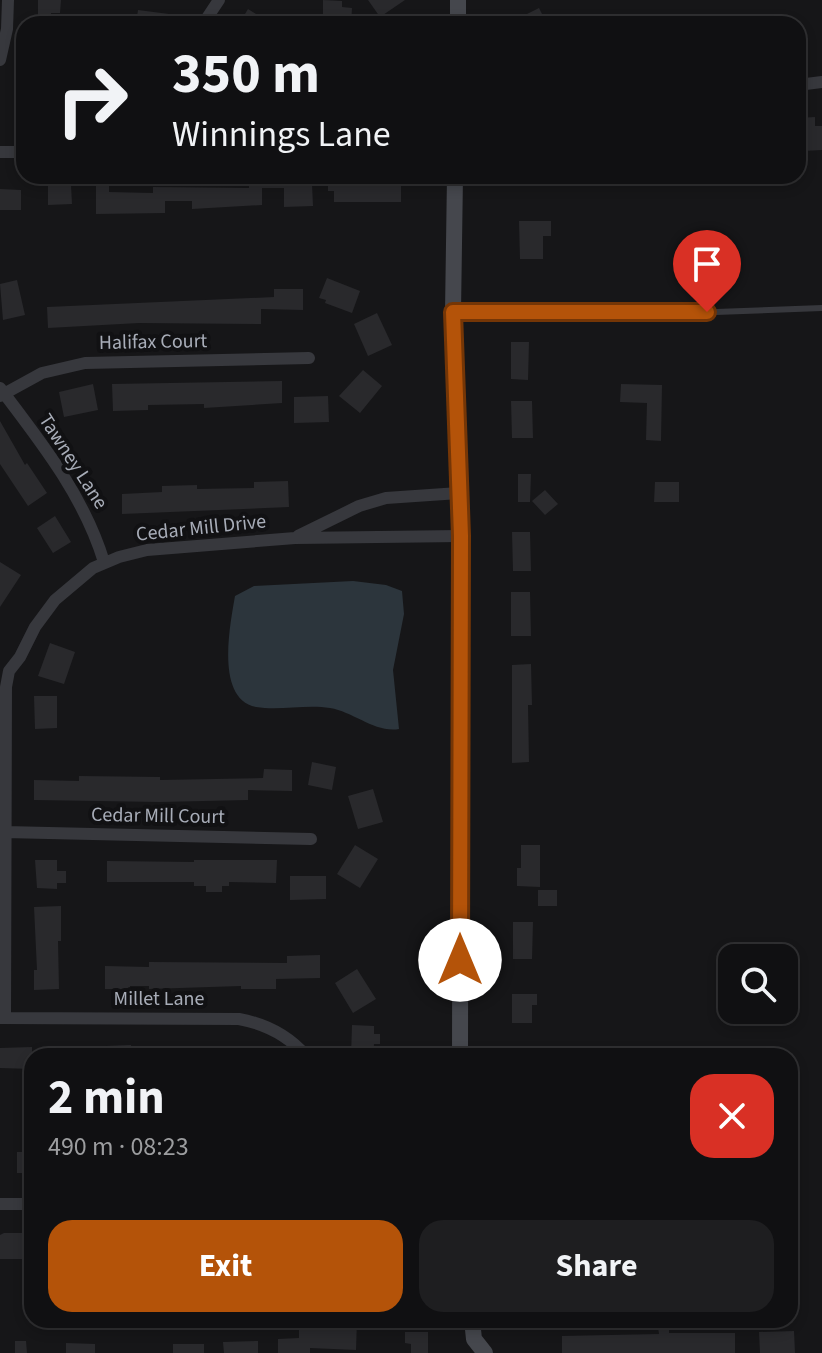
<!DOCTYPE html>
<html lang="en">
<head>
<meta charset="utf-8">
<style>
	:root { --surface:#101012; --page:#1e1e20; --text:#f1f3f6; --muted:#9c9d9f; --line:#303032; --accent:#b45309 }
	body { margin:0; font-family:"Source Sans 3",sans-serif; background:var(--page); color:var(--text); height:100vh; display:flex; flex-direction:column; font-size:30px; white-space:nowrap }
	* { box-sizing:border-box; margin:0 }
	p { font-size:26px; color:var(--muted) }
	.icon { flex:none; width:44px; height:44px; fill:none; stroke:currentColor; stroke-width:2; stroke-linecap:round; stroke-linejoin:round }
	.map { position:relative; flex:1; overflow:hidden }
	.side { position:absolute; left:24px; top:1048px; width:774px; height:280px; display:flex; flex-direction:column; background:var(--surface); border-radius:24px; box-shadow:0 4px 12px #0003,0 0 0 2px var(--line) }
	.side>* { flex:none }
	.top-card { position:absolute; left:16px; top:16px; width:790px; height:168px; border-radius:24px; box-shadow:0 4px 12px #0003,0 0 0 2px var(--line); background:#101012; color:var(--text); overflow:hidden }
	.buttons { position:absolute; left:718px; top:944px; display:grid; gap:16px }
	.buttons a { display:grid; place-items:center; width:80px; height:80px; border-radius:16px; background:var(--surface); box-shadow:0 4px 12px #0003,0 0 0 2px var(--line); font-size:40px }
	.pin { position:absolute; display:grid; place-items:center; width:68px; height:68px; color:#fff; margin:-82px -34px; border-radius:50% 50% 50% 0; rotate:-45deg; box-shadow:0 0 8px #0007 }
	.pin .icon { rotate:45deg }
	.me { position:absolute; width:88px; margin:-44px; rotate:0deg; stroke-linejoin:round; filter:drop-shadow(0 0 6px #0008) }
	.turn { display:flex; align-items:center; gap:28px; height:168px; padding:0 24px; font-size:36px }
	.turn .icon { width:104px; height:104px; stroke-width:2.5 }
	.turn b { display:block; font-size:56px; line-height:68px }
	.round { display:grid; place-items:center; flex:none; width:84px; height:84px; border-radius:24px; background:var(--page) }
	.head { display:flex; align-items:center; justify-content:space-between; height:136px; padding:0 24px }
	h1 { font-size:48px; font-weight:700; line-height:60px }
	.cta { display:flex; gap:16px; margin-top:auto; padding:16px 24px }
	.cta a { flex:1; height:92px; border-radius:24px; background:var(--accent); color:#fff; font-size:32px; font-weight:700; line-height:92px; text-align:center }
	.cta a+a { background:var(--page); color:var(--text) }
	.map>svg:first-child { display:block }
	.water { fill:#2c353c }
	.building { fill:#29292c }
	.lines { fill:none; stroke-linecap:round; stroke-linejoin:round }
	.service { stroke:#37383d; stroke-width:6 }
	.minor { stroke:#37383d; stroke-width:12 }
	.secondary { stroke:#45474d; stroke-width:16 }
	.route-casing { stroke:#753606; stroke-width:20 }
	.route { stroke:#b45309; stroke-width:14 }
	.labels { text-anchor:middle; stroke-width:8; stroke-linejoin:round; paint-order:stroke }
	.street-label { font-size:20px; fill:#a8adb8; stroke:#111113 }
</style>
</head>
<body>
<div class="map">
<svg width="822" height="1353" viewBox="0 0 822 1353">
	<rect width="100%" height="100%" fill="#161618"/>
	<path class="water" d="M353,581L386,585L402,591L404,614L393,670L399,729C375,733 354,712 330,708C306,704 280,711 256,707C215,699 230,625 235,596L254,586Z"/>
	<path class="building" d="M38,0H61L60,13H51V23H38Z
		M323,0L342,1V7L352,8L351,24H327L328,14H323Z
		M368,0H405L380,17Z
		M539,8L547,24H531L527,14Z
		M248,9L261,17L257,24H239Z
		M138,10L169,14L168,24H136Z
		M798,38H808V54H798Z
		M815,117V126H822V150L803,151V132H798V118Z
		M280,176H296V184H312L313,206L284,207V188H262V205L192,209V201H165V213L96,214V183L109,182V192L153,193V187L249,188V179L280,178Z
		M346,176V185H372V180H401V202H334V191H328V177Z
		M62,178V185H71L72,204L48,205V179Z
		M0,189L21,190V210H0Z
		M519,221H551V236H543V259H520Z
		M327,278L360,291L352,313L325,303L326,300L319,298Z
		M17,280L25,315L3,320L0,284Z
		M274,289H303V310L261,309V324L139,323L48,328L47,307L274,297Z
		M377,313L392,345L368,356L354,324Z
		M511,342H529L528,380L511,379Z
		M363,370L382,386L360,413L339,396Z
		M282,381V403L204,408V404L148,405V410L113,411L112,384Z
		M93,384L98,410L64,417L59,392Z
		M621,384L662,385L661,441L646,440L647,403L620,402Z
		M328,396L329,422L294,423V397Z
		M511,401H532L533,438H512Z
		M0,421L25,465L27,463L47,493L28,506L0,464Z
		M518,474H531L530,502H518Z
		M288,481L289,507L122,514V494L162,492V486L197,485V489L254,488V482Z
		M655,482H679V502H654Z
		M545,490L558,504L545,515L532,501Z
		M55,516L71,542L53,553L37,528Z
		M512,532H530L531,571H513Z
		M0,562L21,575L0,607Z
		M511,592H530L531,636H511Z
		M50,643L75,652L64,684L38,676Z
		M531,664L532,705H528L529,762L512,763V665Z
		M34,696H57V728L35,729Z
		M312,762L336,767L332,790L308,785Z
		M264,769L292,770V791L248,790V800L160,802L34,800V780L79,781V776L160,777V780L263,778Z
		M373,789L383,822L358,829L348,796Z
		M355,845L378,859L360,888L337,874Z
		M521,845H540V887L517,886V868H521Z
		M35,860H57V871H66V883H57V889L37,888Z
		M194,860H277L276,883L229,882V886H222V892H206V886H194V882H107V861L194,862Z
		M290,876H326V899L290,900Z
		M538,890H557V906H538Z
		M61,906V941H58L59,989L34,990V970H37L34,907Z
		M513,922H533L532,959H513Z
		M320,955V978L276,979V989H241V986L149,989V986H130V989H105V966L149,967V962L287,963V956Z
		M357,969L376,999L353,1013L335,983Z
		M512,994H537V1005H532V1023H512Z
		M352,1025L374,1026V1034H380V1044H374L373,1056H351Z
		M131,1045V1056H106V1046Z
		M163,1046H223V1056H163Z
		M32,1047V1069L0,1068V1048Z
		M17,1152H32V1173H17Z
		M4,1233H31V1259H0V1235Z
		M315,1320H357L356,1350L310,1348V1353H278V1339L299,1338V1324H315Z
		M669,1326V1333H735V1353H562V1336L659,1334L658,1327Z
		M794,1331L795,1353H760L759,1332Z
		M405,1332H428V1353H411V1344L405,1343Z
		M15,1341H26L27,1353H15Z
		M258,1341V1353H224L223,1342Z
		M66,1343L95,1344V1353H66Z
		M173,1344H204V1353H173Z"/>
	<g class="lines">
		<path class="service" d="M453,312L661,314L822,308"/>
		<path class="minor" d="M203,24L219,0
			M0,60L7,29L8,0
			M798,85L822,82
			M0,152H24
			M0,388C41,442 84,496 104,562
			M0,396L42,373L85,363L309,358
			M298,536L359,506L386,498L459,493
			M5,832L311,839
			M0,1018L239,1019C266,1024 288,1035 306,1056
			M5,1018L6,687L9,671L20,657L35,627L55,600L93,568L119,557L147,550L295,538L461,536
			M0,1204H32"/>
		<path class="secondary" d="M458,24V0
			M455,176L453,312L461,536L460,1056
			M472,1320L474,1339L485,1353"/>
	</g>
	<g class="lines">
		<g class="route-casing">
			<path id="route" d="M460,960L461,536L453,312H707"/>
		</g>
		<use href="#route" class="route"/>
	</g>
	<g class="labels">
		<g class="street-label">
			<text transform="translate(153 341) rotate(-1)" y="7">Halifax Court</text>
			<text transform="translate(74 461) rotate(57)" y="7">Tawney Lane</text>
			<text transform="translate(201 527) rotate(-6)" y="7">Cedar Mill Drive</text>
			<text transform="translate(158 815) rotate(1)" y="7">Cedar Mill Court</text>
			<text x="159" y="1005">Millet Lane</text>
		</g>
	</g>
</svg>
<div class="buttons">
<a><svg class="icon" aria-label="search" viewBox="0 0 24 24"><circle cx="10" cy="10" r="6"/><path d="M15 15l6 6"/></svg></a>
</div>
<div class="pin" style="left:707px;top:312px;background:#d93025"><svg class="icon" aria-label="arrive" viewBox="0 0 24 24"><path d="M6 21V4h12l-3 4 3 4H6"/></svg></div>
<svg class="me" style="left:460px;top:960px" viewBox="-20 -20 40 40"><circle r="19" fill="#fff"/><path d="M0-13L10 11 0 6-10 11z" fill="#b45309"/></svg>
<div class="top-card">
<div class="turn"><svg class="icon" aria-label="right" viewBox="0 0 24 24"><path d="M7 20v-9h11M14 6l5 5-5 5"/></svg><div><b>350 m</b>Winnings Lane</div></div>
</div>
<section class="side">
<div class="head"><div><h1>2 min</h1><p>490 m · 08:23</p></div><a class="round" style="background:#d93025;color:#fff"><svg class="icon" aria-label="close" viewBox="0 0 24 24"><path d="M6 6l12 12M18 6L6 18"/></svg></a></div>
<div class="cta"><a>Exit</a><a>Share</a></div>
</section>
</div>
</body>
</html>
